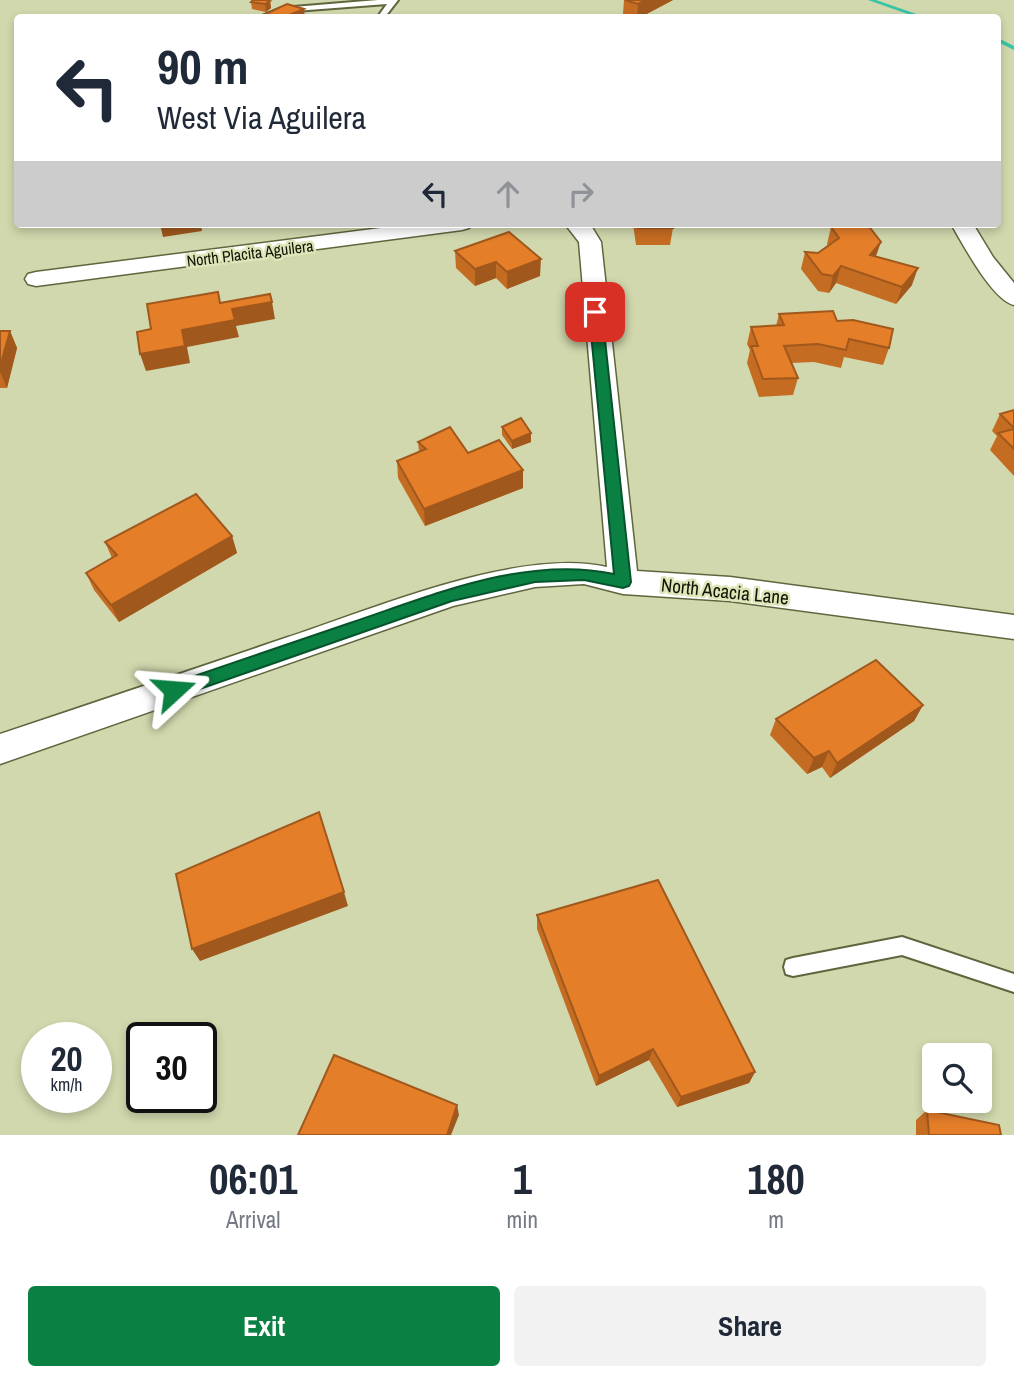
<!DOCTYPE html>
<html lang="en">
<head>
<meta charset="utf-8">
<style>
	:root { --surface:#fff; --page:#f2f2f3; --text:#1f2937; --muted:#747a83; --accent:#0b8043 }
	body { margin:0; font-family:"Archivo Narrow",sans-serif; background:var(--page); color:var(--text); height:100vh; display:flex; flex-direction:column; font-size:26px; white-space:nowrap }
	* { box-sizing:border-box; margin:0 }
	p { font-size:23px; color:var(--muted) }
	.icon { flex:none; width:38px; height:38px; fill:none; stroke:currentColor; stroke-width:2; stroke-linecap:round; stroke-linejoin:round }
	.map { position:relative; height:1135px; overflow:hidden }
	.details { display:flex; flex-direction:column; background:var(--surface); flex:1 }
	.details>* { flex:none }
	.hud { position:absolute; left:14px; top:14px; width:987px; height:214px; border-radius:7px; box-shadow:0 4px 10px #0003; background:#fff; color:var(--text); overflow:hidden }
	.buttons { position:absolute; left:922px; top:1043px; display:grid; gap:14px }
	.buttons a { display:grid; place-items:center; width:70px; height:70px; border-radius:7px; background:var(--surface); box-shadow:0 4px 10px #0003; font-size:35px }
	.speed { position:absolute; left:21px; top:1022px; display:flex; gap:14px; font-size:35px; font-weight:700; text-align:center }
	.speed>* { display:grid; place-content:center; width:91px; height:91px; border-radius:50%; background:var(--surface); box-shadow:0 4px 10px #0003; line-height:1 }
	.speed small { font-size:18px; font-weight:400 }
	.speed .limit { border:4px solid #111; border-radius:10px; background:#fff; color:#111 }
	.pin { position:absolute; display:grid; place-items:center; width:60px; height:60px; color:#fff; margin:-30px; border-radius:14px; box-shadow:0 4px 10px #0006 }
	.me { position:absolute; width:77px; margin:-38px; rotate:71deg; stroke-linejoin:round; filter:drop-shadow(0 0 5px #0008) }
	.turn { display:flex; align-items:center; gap:24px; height:147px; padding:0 28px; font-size:32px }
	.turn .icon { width:91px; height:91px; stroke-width:2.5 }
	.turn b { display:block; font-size:49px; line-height:60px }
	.lanes { display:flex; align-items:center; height:66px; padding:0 28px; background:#0003; justify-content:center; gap:35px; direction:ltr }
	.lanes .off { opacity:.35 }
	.eta { display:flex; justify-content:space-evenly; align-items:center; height:119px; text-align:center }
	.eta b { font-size:42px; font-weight:700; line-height:49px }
	.primary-button { display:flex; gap:14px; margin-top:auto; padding:14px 28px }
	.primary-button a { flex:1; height:80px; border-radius:7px; background:var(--accent); color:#fff; font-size:28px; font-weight:700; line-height:80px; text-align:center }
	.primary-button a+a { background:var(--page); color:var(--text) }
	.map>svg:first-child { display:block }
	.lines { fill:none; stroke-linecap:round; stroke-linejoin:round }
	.stream { fill:#38c4a5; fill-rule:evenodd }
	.lane-casing { stroke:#60653e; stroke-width:4 }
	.street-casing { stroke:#60653e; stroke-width:3 }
	.lane { fill:#fff; fill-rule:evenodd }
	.street { fill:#fff; fill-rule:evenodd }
	.wall { fill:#c56c23 }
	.shaded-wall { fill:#a0581d }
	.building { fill:#e57e29; stroke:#a0581d; stroke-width:2 }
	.route { fill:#0b8043; stroke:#07532c; stroke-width:2 }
	.labels { text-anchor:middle; stroke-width:5; stroke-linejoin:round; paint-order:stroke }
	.far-street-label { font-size:16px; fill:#131405; stroke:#dee5b9 }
	.street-label { font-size:19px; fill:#131405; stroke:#dee5b9 }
</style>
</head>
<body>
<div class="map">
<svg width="1014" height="1135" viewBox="0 0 1014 1135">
	<rect width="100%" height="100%" fill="#d1d8ad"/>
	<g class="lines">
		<path class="stream" d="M868,0H876L928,18H919Z
			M998,38L1014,46V50L998,42Z"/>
		<g class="lane-casing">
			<path id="lane" d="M378,0H398L384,18H377L387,4L282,12L268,18H257L281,8Z
				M902,937L1014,974V992L902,955L793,976L786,974L784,967L786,960L793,958Z"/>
		</g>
		<g class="street-casing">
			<path id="street" d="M412,224H473L469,228L462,230L36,286L28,284L25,279L28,274L36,272Z
				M565,224H590L601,242L637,571L730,577L1014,615V639L730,601L623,594L584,584L535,587L453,606L0,764V734C96,702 192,670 288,637C373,609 519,547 607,567L579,242Z
				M951,224H973L993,257L1014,283V305C992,300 963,244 951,224Z"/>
		</g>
		<use href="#lane" class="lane"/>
		<use href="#street" class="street"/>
	</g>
	<path class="wall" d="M624,0H673L639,18H632L623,14Z
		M270,1L271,8L266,12L252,9L251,2Z
		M633,224H672L673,228L670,245H636Z
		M831,227L876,256L912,285L896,304L836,283L829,293L818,291L801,269L805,252L818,253L828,246L827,244Z
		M509,232L540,276L507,289L496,278L475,286L456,268L455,251Z
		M779,314L837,321L889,348L883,365L844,357L841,368L814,362L791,363L798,378L793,395L759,397L747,363L750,350L747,344L751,327L776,326Z
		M0,331H10L17,348L7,388H0Z
		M1014,410V476L990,450L997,436L992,431L1000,414Z
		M502,427L531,433V442L512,449L502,435Z
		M418,442L468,453L523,470V488L425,526L398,478L397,461L419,452Z
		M232,536L237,553L119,622L94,590L86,573L112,558L105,542Z
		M923,705L914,721L830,778L822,767L807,774L770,735L776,719Z
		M537,915L755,1072L749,1083L677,1107L649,1060L596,1086L537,929Z
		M927,1110L1001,1135H916V1120Z"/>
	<path class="shaded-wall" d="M646,0H673L639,18H637L638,4Z
		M270,1L271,8L266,12L265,4Z
		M304,9L305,18H293L292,14Z
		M160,224H201L202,231L163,237Z
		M881,242L875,259L870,255Z
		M541,259L540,276L507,289V272Z
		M496,262V278L475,286V269Z
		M841,266L836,283L829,293L833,276Z
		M918,268L912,285L896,304L902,287Z
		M272,302L275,319L236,326L239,337L187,347L190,363L146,371L140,354L182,330L232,309Z
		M10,331L17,348L7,388L0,372V367Z
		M531,433V442L512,449V441Z
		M523,470V488L425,526L424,509Z
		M232,536L237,553L119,622L111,605Z
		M923,705L914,721L830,778L837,763Z
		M829,751L822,767L807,774L814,758Z
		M344,892L348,906L200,961L192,949Z
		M653,1049L649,1060L596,1086L599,1076Z
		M755,1072L749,1083L677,1107L681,1097Z
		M457,1105L459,1115L451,1135H447Z"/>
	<path class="building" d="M253,0H267L270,1L265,4L251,2Z
		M625,0H646L638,4Z
		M287,4L304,9L292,14L303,18H267L261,16Z
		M638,224H672L673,228H638Z
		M851,224H867L881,242L870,255L918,268L902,287L841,266L833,276L822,274L805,252L818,253L839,238L831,227Z
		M509,232L541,259L507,272L496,262L475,269L455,251Z
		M218,292L220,303L270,294L272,302L232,309L235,320L182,330L185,346L140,354L137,332L151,329L147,304Z
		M833,311L837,321L853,320L893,329L889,348L849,339L846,350L818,344L784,346L798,378L763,379L751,346H758L751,327L784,325L779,314Z
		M0,331H10L0,367Z
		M1014,410V428L1000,414Z
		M521,418L531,433L512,441L502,427Z
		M450,427L468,453L499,440L523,470L424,509L397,461L426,449L418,442Z
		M1014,429V449L998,433Z
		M196,494L232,536L111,605L86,573L117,555L105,542Z
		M876,660L923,705L837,763L829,751L814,758L776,719Z
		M319,812L344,892L192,949L176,874Z
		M658,880L755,1072L681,1097L653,1049L599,1076L537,915Z
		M334,1055L457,1105L447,1135H298Z
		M927,1110L999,1125L1001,1135H929Z"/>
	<path class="route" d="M595,309L602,312L631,582L629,586L623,588L584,580L535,582L452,601L174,698L168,696L166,690L168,685C229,664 289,644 350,623C434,595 525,555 614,574L589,312Z"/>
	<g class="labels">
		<g class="far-street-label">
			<text transform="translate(250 253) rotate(-7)" y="6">North Placita Aguilera</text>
		</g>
		<g class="street-label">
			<text transform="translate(725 591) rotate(6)" y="7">North Acacia Lane</text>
		</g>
	</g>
</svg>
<div class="buttons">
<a><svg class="icon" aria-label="search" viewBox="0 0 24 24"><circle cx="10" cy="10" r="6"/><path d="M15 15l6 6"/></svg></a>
</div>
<div class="speed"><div>20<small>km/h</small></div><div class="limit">30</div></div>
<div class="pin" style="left:595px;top:312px;background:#d93025"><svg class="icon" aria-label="arrive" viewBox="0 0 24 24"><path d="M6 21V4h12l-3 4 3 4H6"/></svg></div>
<svg class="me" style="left:174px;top:690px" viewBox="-20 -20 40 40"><path d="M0-17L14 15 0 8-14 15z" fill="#0b8043" stroke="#fff" stroke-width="4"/></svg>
<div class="hud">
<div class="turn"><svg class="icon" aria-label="left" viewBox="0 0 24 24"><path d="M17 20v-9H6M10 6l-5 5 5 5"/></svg><div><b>90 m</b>West Via Aguilera</div></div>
<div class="lanes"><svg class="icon" aria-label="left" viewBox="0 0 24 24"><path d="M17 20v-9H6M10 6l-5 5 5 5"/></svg><svg class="icon off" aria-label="ahead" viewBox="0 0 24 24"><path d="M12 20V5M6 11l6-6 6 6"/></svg><svg class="icon off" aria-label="right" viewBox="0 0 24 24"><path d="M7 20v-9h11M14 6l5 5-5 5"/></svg></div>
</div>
</div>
<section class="details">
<div class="eta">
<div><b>06:01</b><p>Arrival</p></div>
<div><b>1</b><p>min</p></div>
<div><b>180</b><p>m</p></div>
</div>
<div class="primary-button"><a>Exit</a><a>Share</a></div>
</section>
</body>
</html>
